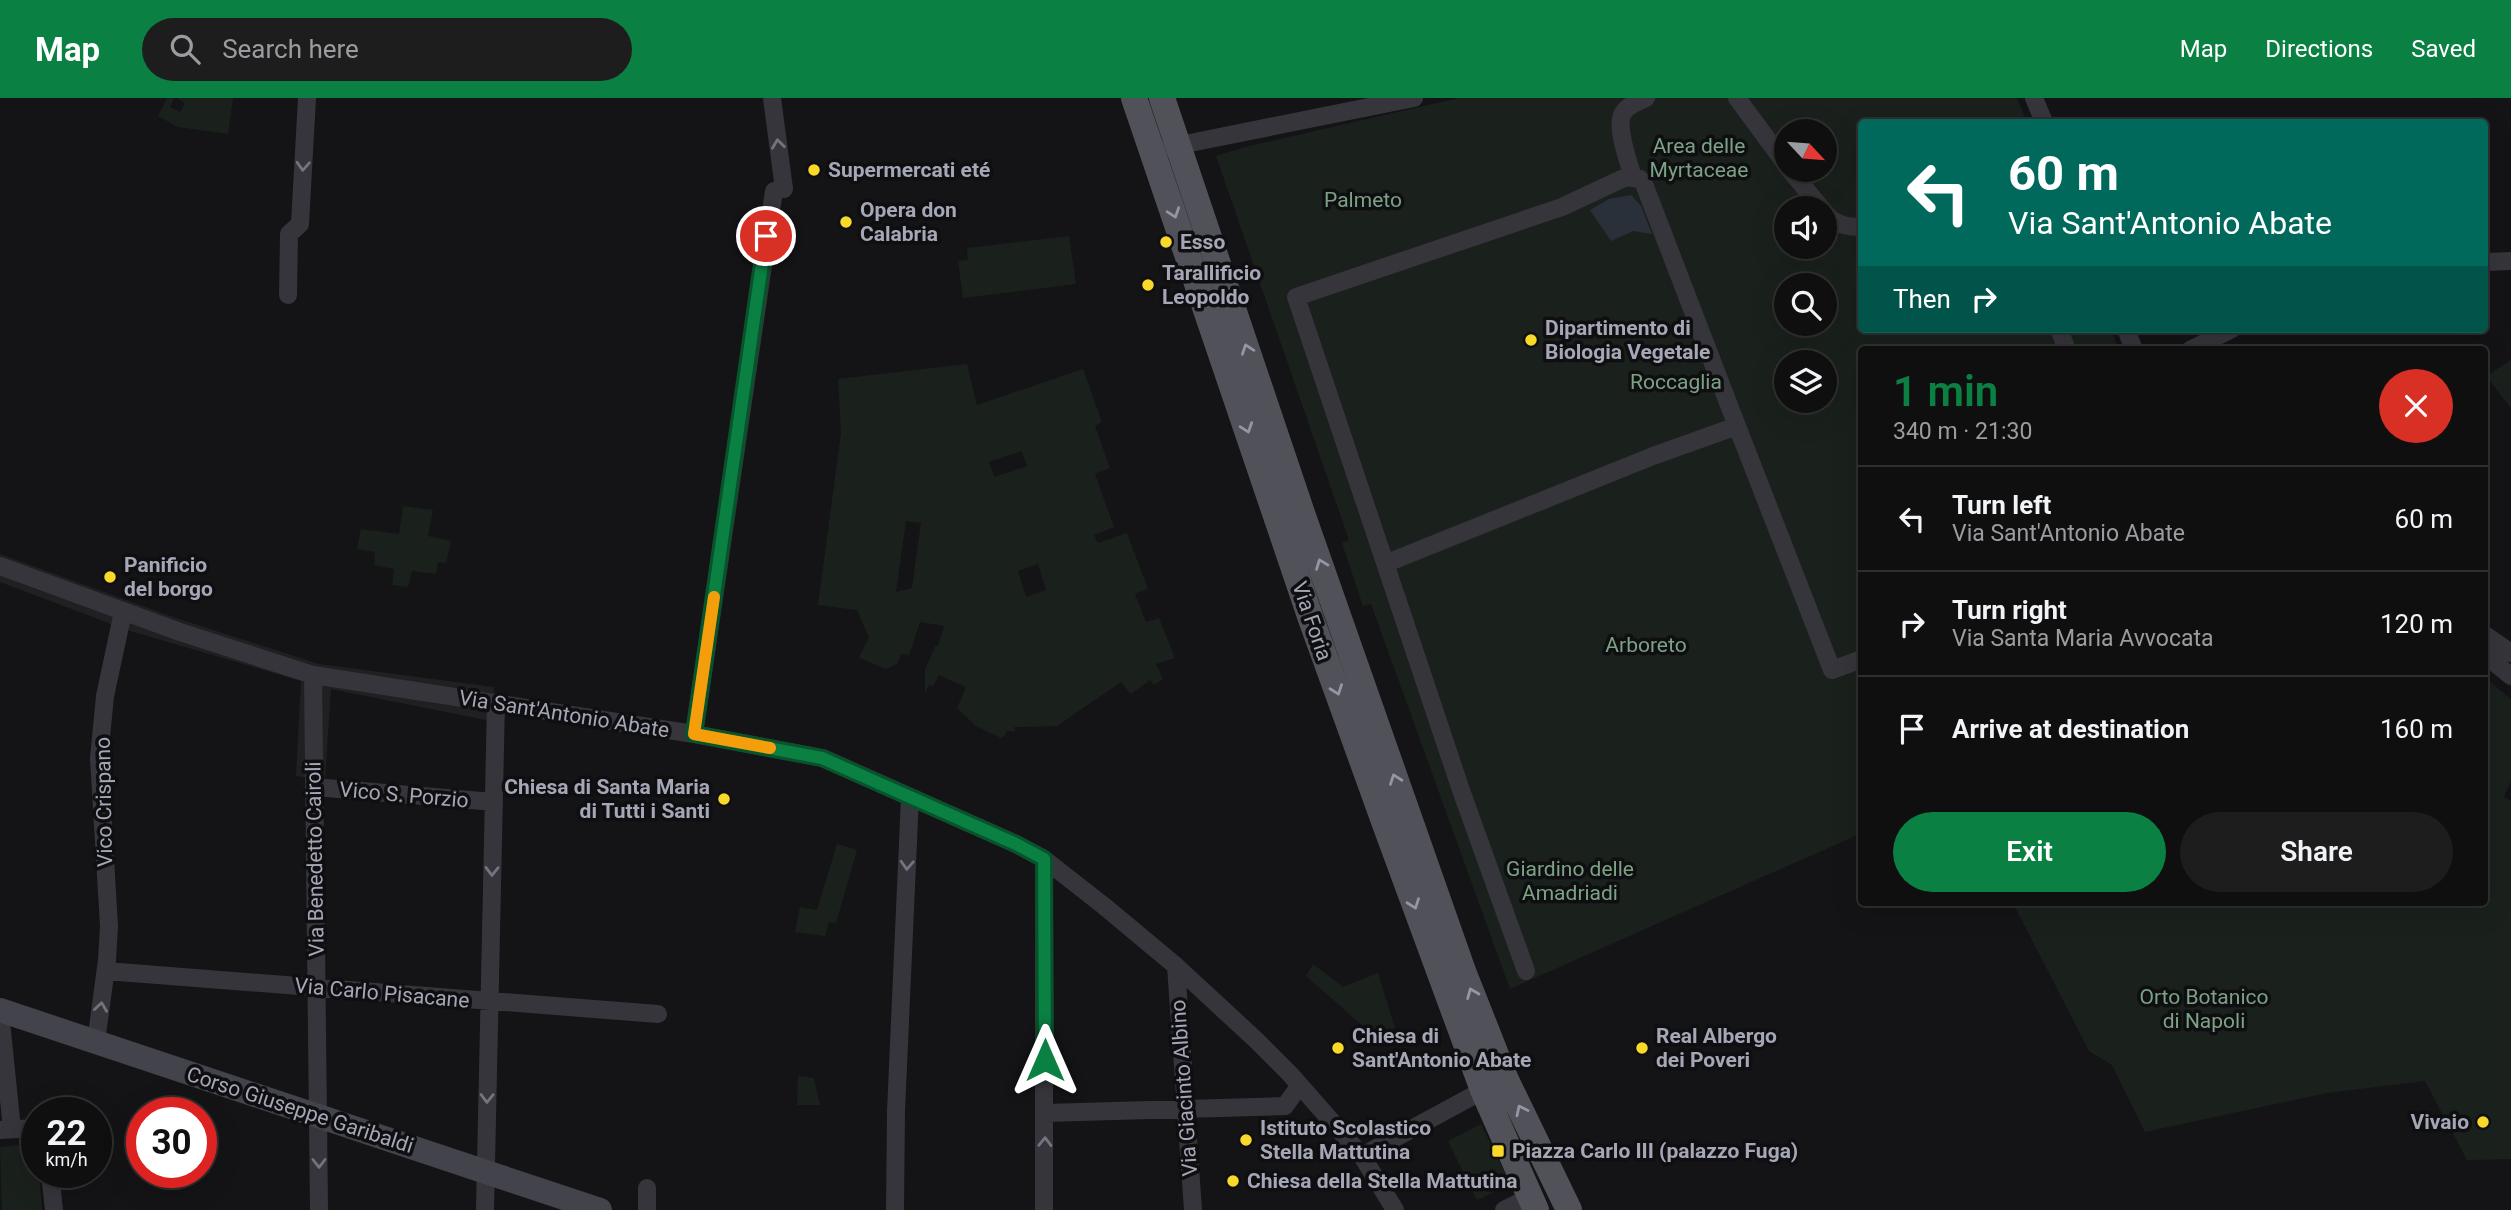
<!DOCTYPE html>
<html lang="en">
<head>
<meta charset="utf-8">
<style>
	:root { --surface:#0f0f10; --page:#1d1d1e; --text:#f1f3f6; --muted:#9b9c9f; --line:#2f2f30; --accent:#0b8043 }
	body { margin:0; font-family:Roboto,sans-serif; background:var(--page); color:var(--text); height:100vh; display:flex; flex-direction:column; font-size:26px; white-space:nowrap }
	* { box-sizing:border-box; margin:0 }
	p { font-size:23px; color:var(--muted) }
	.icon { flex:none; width:38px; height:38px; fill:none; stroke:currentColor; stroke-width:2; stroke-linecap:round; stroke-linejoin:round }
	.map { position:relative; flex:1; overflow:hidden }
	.sheet { position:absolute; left:1858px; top:248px; width:630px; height:560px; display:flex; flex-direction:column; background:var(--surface); border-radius:7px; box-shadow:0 7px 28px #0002,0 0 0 2px var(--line) }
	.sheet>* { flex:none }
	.hud { position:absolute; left:1858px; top:21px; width:630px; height:214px; border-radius:7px; box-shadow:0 7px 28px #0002,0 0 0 2px var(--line); background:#00695c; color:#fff; overflow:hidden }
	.needle { width:46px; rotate:116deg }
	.controls { position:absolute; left:1774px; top:21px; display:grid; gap:14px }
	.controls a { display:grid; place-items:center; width:63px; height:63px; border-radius:50%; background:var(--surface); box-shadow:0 7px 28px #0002,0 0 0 2px var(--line); font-size:35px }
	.speed { position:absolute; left:21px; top:999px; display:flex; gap:14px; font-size:35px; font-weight:700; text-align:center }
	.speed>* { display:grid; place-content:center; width:91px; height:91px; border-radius:50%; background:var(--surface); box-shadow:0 7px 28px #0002,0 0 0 2px var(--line); line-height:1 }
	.speed small { font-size:18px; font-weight:400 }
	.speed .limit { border:10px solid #d22; background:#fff; color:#111 }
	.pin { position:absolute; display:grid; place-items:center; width:60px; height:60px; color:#fff; margin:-30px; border:4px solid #fff; border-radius:50%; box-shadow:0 2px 7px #0007 }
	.me { position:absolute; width:77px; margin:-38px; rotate:0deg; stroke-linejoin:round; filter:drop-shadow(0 0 5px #0008) }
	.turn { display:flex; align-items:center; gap:24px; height:147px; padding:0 35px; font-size:32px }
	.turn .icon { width:91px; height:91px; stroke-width:2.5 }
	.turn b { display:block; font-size:49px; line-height:60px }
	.then { display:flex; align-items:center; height:66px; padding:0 35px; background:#0003; gap:14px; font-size:26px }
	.round { display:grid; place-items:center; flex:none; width:74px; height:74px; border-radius:37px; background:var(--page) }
	.overview { display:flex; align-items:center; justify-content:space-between; height:119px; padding:0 35px }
	h1 { font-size:42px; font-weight:600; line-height:52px; color:var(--accent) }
	.primary-button { display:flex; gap:14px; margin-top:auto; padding:14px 35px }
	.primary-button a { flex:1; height:80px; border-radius:42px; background:var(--accent); color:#fff; font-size:28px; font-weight:600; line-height:80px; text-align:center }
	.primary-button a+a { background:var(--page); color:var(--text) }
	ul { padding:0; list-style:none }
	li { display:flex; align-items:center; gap:21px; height:105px; padding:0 35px; border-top:2px solid var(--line) }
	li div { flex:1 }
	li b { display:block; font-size:26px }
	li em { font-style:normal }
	header { display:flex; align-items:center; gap:42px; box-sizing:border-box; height:98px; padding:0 35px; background:var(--accent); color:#fff }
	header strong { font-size:33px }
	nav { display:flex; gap:38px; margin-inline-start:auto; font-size:24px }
	.search { width:490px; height:63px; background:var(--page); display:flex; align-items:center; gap:18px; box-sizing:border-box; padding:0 24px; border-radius:38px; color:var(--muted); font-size:26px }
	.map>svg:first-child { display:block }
	.built { fill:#202023 }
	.green { fill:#1a211c; fill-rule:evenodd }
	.water { fill:#2a303a }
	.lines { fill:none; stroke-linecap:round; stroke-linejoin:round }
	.street { stroke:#35353b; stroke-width:18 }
	.secondary { stroke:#43434b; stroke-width:24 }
	.primary { stroke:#51515a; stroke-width:26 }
	.oneway { stroke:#73747f }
	.oneway2 { stroke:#9496a4 }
	.route-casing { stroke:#07532c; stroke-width:18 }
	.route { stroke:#0b8043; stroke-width:12 }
	.slow { stroke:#f59e0b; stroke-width:12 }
	.poi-dot { fill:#f8d829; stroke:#0f0f11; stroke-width:2.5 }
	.labels { text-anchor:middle; stroke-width:7; stroke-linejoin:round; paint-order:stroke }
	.park-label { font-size:21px; fill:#7ba285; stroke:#0f0f11 }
	.poi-label { font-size:21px; font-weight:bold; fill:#a5a7b7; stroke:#0f0f11; text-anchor:start }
	.street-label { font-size:21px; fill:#a5a7b7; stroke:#0f0f11 }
</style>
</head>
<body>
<header>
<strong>Map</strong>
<div class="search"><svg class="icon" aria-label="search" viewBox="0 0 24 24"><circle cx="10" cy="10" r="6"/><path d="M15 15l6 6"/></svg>Search here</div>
<nav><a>Map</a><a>Directions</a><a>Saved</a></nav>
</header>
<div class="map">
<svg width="2511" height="1112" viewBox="0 0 2511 1112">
	<rect width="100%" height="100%" fill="#141416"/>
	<path class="built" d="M0,456L170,518L319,566L494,589L491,623L331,591L325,682L296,678L301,583L127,532L0,484Z"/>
	<path class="green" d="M167,0H174L170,9L180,14L185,5L177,0H233L228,36L178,29L158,18Z
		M1459,0H2017L2027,24H1862V231H2111L2119,252H1862V735L1510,891L1371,506L1363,508L1342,445L1349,442L1216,58L1249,48ZM1787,33H1825V72H1787ZM1787,110H1825V149H1787ZM1787,187H1825V226H1787ZM1787,264H1825V303H1787Z
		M1069,138L1076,186L963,200L958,163L968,162L967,150Z
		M2511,262V310L2486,278Z
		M967,266L977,307L1083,271L1102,324L1095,328L1110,370L1095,376L1114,429L1094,437L1098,445L1127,435L1148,491L1135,496L1146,524L1159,520L1175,560L1156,566L1163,581L1154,587L1150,582L1131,596L1121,584L1057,628L1014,629L1015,633H1006L1005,637L1001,640L976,628L957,610L966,589L939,577L933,588L929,587L925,596V572L935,548H938L944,528L920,524L909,557L901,556L897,566L886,571L859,560L869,539L857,512L818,507L841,335L838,281ZM1022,353L1027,368L994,379L989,364ZM906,423L921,425L912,490L896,494ZM1038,466L1046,492L1026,499L1018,473Z
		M403,408L433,412L428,438L451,443L446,465L438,464L436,476L412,473L408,489L392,487L394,471L374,467L375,454L357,451L361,431L399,436Z
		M2485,580L2511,601V682L2504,699L2511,703V1061L2467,1062L2425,983L2327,995L2145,1034L2112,967L2089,953L2013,805H2485Z
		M837,746L857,752L836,825L829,824L825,838L795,834L800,809L817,812Z
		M1313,866L1343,889L1378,875L1395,930L1372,936L1306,878Z
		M798,978L814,980L820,1007H797Z
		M1481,1026L1510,1086L1477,1102L1448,1043Z
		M36,1045L37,1074L39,1075L42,1112H2L0,1049Z"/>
	<path class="water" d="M1631,97L1641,108L1652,136L1633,133L1611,143L1590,112L1609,101Z"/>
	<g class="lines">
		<path class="street" d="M772,0L784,91
			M1737,0L1787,68
			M2034,0L2044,24
			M1170,49L1414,0
			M1790,72L1821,110
			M1633,80C1629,64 1615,29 1623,15C1628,7 1638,4 1646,0
			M1825,115C1835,127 1848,129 1862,129
			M2485,164L2511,163
			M288,197L289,136L300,126L307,0
			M2059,231L2067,252
			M2126,231L2134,252
			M2190,252L2232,231
			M1737,328L1832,572L1862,561
			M1387,465L1653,358L1737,328L1644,86L1640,81L1626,79L1562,109L1296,199L1462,695L1526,873
			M0,468L180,534L313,577L694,636L823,660L1016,746L1044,761L1104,808L1176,868L1256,942L1290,976L1362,1058L1395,1112
			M2485,537L2511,555
			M2485,557L2511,578
			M313,577L319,1112
			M694,636L774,93
			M314,689L494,704
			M1176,868L1193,1112
			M106,873L658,916
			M0,914L12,1031
			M96,944L107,862L109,828L99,660L105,598L123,514
			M1045,1015L1285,1008L1300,987
			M0,1032L37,1030
			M1362,1058L1491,988
			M50,1074L54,1112
			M485,1112L496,604
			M647,1112V1090
			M895,1112L896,1013L910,699
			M1044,1112V761
			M1504,1112L1530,1099"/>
		<path class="secondary" d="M0,912L600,1112"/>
		<path class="primary" d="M1134,0L1311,521L1385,726L1483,992L1536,1112
			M1162,0L1304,421L1463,873L1506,982L1569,1112"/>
	</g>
	<defs><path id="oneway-chevron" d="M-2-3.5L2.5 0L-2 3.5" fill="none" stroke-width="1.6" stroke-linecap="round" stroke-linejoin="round" transform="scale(1.75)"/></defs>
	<g class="oneway">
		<use href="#oneway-chevron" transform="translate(778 46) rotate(-97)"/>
		<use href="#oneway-chevron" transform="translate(303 68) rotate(93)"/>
		<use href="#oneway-chevron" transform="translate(907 767) rotate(93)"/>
		<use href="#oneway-chevron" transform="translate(492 773) rotate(91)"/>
		<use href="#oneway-chevron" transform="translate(101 909) rotate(-82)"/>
		<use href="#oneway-chevron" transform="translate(487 1000) rotate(91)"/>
		<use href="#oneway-chevron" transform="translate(1045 1044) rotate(-89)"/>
		<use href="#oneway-chevron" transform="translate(319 1065) rotate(90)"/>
	</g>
	<g class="oneway2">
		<use href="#oneway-chevron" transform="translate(1174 115) rotate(71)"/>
		<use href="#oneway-chevron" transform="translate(1247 251) rotate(-109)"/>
		<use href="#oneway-chevron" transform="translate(1247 330) rotate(71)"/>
		<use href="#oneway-chevron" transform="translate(1321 466) rotate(-111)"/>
		<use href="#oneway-chevron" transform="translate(1337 592) rotate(70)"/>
		<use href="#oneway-chevron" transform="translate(1395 681) rotate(-110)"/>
		<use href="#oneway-chevron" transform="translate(1414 806) rotate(70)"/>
		<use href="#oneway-chevron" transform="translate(1472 895) rotate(-112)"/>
		<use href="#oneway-chevron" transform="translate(1521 1012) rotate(-116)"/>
	</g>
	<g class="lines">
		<g class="route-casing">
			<path id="route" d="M766,138L694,636L822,660L1016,746L1044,761L1045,962"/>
		</g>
		<use href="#route" class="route"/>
		<path class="slow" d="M714,499L694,636L770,650"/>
	</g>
	<g class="poi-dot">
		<circle cx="814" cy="72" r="7"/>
		<circle cx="846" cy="124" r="7"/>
		<circle cx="1166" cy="144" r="7"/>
		<circle cx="1148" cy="187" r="7"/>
		<circle cx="1531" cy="242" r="7"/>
		<circle cx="110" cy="479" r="7"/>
		<circle cx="724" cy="701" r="7"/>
		<circle cx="1338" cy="950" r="7"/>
		<circle cx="1642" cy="950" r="7"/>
		<circle cx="2483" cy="1024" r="7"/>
		<circle cx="1246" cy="1042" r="7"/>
		<rect x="1491" y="1046" width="14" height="14" rx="3.5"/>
		<circle cx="1233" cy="1083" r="7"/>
	</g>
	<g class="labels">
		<g class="park-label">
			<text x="1699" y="55">Area delle<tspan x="1699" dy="24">Myrtaceae</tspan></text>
			<text x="1363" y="109">Palmeto</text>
			<text x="1676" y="291">Roccaglia</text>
			<text x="1646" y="554">Arboreto</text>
			<text x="1570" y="778">Giardino delle<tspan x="1570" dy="24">Amadriadi</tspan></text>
			<text x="2204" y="906">Orto Botanico<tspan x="2204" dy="24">di Napoli</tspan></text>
		</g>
		<g class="poi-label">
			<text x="828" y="79">Supermercati eté</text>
			<text x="860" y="119">Opera don<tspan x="860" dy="24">Calabria</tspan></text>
			<text x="1180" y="151">Esso</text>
			<text x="1162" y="182">Tarallificio<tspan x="1162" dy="24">Leopoldo</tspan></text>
			<text x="1545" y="237">Dipartimento di<tspan x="1545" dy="24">Biologia Vegetale</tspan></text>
			<text x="124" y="474">Panificio<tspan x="124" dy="24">del borgo</tspan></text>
			<text x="710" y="696" text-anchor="end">Chiesa di Santa Maria<tspan x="710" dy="24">di Tutti i Santi</tspan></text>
			<text x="1352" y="945">Chiesa di<tspan x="1352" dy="24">Sant'Antonio Abate</tspan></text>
			<text x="1656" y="945">Real Albergo<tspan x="1656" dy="24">dei Poveri</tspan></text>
			<text x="2469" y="1031" text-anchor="end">Vivaio</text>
			<text x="1260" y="1037">Istituto Scolastico<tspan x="1260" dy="24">Stella Mattutina</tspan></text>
			<text x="1512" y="1060">Piazza Carlo III (palazzo Fuga)</text>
			<text x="1247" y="1090">Chiesa della Stella Mattutina</text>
		</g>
		<g class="street-label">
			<text transform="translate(1312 523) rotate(71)" y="7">Via Foria</text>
			<text transform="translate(564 616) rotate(9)" y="7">Via Sant'Antonio Abate</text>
			<text transform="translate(404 697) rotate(5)" y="7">Vico S. Porzio</text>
			<text transform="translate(104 704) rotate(-91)" y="7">Vico Crispano</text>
			<text transform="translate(315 761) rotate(-91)" y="7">Via Benedetto Cairoli</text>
			<text transform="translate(382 895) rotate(5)" y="7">Via Carlo Pisacane</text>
			<text transform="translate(1184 990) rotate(-94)" y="7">Via Giacinto Albino</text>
			<text transform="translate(300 1012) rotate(18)" y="7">Corso Giuseppe Garibaldi</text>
		</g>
	</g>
</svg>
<div class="controls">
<a><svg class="needle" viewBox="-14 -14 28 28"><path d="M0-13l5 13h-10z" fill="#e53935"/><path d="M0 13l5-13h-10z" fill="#9b9c9f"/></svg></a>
<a><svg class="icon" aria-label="sound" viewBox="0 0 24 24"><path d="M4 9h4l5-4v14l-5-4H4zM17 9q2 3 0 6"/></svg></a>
<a><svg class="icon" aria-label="search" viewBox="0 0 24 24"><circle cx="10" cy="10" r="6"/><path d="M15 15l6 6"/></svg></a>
<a><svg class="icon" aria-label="layers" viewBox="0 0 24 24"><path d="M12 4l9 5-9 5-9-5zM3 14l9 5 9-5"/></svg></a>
</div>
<div class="speed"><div>22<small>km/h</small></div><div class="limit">30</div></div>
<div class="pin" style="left:766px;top:138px;background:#d93025"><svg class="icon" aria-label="arrive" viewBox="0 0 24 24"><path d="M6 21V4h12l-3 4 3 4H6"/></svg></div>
<svg class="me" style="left:1045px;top:962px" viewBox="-20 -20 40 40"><path d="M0-17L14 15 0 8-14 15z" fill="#0b8043" stroke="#fff" stroke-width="4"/></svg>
<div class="hud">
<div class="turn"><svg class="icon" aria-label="left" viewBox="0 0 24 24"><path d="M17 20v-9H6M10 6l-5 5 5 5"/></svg><div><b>60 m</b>Via Sant'Antonio Abate</div></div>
<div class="then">Then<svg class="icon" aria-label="right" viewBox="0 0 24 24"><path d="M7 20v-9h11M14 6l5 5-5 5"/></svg></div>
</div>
<section class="sheet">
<div class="overview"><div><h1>1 min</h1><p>340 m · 21:30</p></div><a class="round" style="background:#d93025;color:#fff"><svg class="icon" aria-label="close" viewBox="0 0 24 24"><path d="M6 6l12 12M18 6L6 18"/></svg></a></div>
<ul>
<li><svg class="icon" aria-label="left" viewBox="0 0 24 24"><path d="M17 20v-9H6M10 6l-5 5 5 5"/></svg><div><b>Turn left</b><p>Via Sant'Antonio Abate</p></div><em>60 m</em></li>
<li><svg class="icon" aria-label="right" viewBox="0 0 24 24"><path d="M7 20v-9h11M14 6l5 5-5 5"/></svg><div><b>Turn right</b><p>Via Santa Maria Avvocata</p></div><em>120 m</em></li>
<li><svg class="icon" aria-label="arrive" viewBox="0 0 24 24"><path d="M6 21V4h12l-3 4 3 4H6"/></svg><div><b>Arrive at destination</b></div><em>160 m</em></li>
</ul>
<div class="primary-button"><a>Exit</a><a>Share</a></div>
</section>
</div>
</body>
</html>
